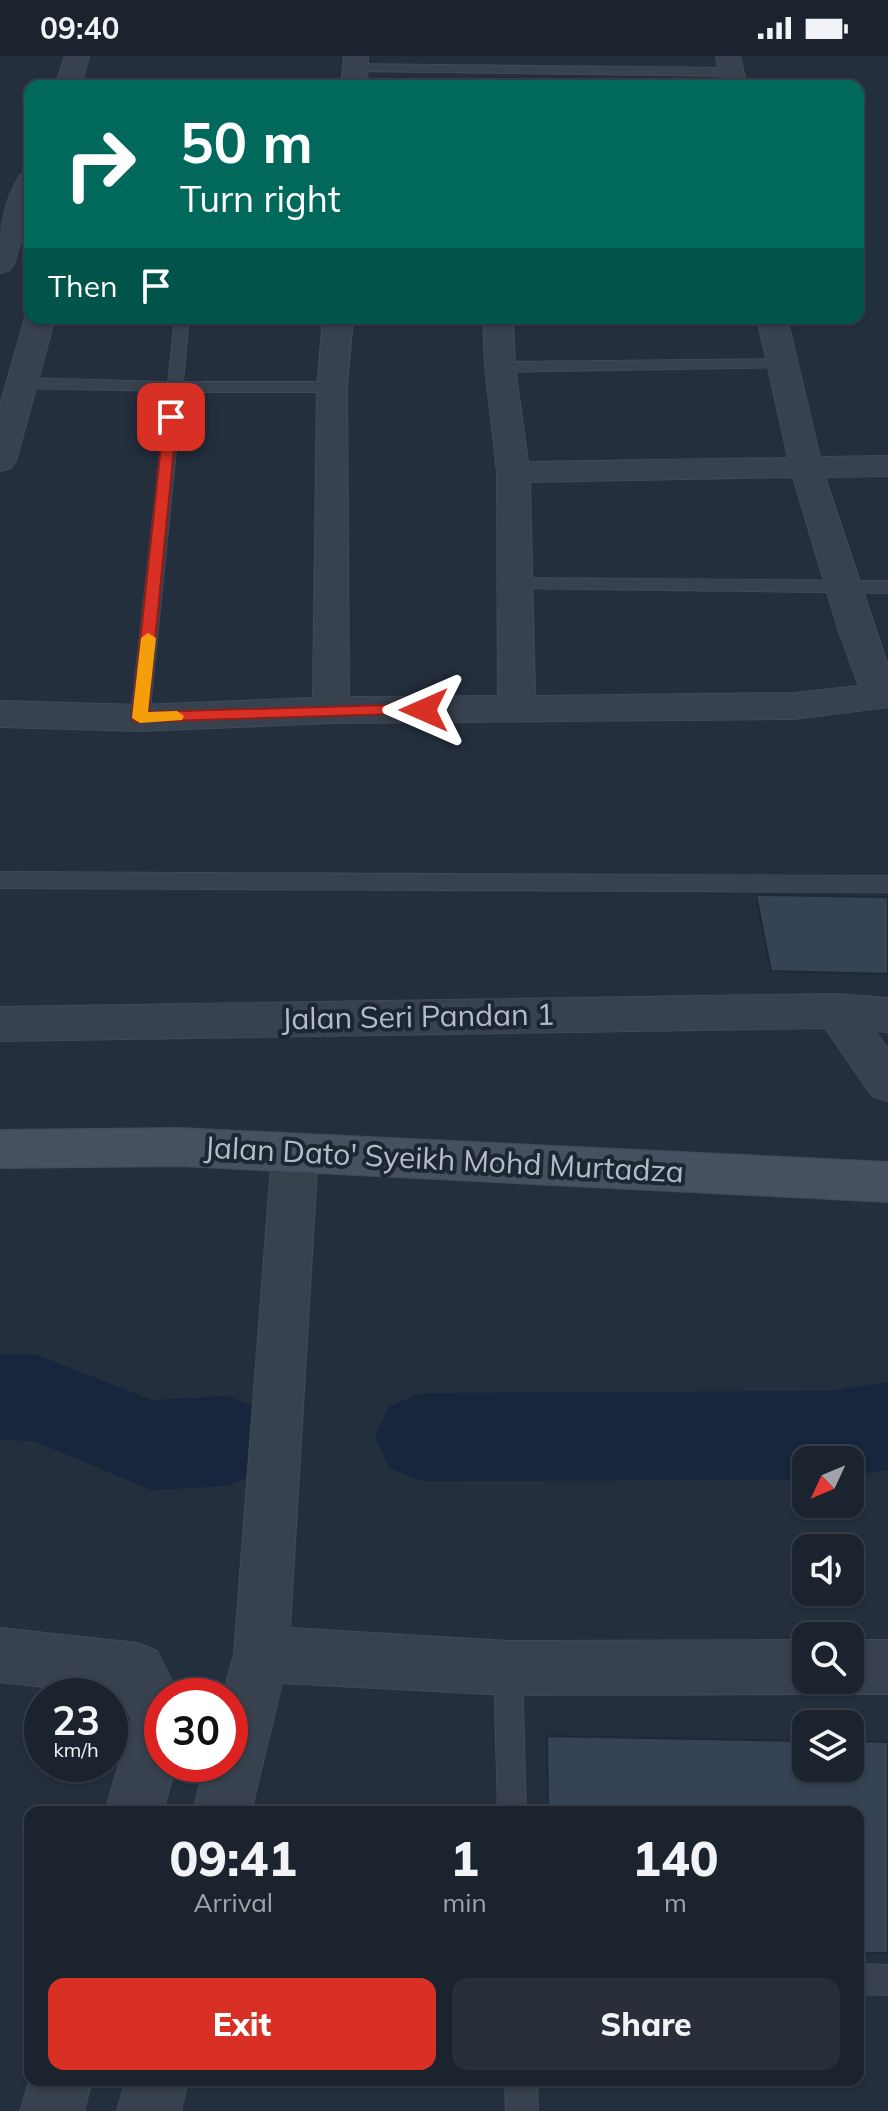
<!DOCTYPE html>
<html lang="en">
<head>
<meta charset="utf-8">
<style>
	:root { --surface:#1b232e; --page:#282f3a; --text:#f1f3f6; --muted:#a0a4aa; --line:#39404a; --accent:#d93025 }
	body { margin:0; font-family:Mulish,sans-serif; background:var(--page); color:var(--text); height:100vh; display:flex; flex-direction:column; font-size:30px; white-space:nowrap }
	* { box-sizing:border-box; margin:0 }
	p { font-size:26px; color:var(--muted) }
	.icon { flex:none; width:44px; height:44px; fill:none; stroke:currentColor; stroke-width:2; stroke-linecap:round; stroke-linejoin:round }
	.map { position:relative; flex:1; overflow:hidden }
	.drawer { position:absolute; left:24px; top:1750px; width:840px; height:280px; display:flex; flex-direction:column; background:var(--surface); border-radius:16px; box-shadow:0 2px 6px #0004,0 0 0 2px var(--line) }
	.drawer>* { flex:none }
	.top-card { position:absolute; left:24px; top:24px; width:840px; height:244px; border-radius:16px; box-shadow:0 2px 6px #0004,0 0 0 2px var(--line); background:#00695c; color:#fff; overflow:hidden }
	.needle { width:52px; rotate:226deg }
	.tools { position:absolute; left:792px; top:1390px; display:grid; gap:16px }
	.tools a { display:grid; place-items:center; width:72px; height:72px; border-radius:16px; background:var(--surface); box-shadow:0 2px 6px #0004,0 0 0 2px var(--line); font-size:40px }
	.speed { position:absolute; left:24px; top:1622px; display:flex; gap:16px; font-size:40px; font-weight:700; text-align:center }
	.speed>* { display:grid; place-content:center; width:104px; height:104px; border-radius:50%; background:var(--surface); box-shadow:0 2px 6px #0004,0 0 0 2px var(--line); line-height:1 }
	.speed small { font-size:20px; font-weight:400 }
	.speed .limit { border:12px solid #d22; background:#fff; color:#111 }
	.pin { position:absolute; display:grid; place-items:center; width:68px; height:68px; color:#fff; margin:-34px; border-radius:16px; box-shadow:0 4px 12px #0006 }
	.me { position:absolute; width:88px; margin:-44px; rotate:270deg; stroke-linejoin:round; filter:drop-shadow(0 0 6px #0008) }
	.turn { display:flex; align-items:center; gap:28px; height:168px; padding:0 24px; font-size:36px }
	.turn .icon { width:104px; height:104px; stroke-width:2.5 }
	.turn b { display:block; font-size:56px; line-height:68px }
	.then { display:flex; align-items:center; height:76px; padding:0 24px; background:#0003; gap:16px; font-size:30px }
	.eta { display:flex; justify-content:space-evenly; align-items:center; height:136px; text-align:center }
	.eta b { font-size:48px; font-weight:800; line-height:56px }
	.button { display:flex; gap:16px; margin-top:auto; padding:16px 24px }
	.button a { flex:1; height:92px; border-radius:16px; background:var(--accent); color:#fff; font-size:32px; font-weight:800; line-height:92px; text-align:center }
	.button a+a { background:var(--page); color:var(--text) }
	.status { display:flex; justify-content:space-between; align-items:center; height:56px; padding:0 40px; background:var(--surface); direction:ltr }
	.status svg { height:22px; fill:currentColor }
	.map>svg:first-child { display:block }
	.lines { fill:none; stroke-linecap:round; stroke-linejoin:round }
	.river { fill:#17263c; fill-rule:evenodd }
	.building { fill:#364354; stroke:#1f2835; stroke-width:2 }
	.lane-casing { stroke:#414a57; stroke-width:2 }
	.street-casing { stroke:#414a57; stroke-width:2 }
	.secondary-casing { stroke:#414a57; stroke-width:2 }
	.lane { fill:#38414e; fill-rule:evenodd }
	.street { fill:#38414e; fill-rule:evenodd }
	.secondary { fill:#465061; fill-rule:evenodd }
	.route { fill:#d93025; stroke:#8d1f18; stroke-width:2 }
	.slow { fill:#f59e0b }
	.labels { text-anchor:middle; stroke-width:8; stroke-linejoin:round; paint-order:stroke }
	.street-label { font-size:30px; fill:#b4bcc9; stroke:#1d2633 }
</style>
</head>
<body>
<div class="status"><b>09:40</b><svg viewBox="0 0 49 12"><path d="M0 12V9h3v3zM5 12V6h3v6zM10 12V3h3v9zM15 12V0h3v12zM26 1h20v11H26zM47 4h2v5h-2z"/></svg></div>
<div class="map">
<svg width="888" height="2055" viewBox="0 0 888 2055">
	<rect width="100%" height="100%" fill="#242f3e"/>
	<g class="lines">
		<path class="river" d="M0,1298L37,1299L152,1344L227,1340L260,1353L274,1385L260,1417L227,1430L152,1434L34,1385L0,1384Z
			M888,1326V1414L850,1420V1404H806V1424L422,1425L389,1412L375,1381L389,1350L422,1337L830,1335Z"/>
	</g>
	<path class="building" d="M756,839L888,841V918L771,915Z
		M547,1680L806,1685V1712H850V1685L888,1686V1897H858V1756H548Z"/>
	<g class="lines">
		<g class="lane-casing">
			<path id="lane" d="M350,8L732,12L738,16L732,20L354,15L348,11Z
				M175,262H189L183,326H332L340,331L332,336H182L149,662L140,668L131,662L167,335L20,332L12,327L20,322L168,326Z
				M784,303L792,308L789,311L500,316L492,311L500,306Z
				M515,522L888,525V537L509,532L506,528Z
				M0,816L888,820V836L0,832Z
				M508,1598L518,1602L522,1612L526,1756H498L494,1612L498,1602Z
				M858,1908L888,1909V1939L858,1938Z
				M505,2024H537L538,2055H506Z"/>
		</g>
		<g class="street-casing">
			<path id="street" d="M65,0H89L81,30H55Z
				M344,0H368L367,30H341Z
				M716,0H740L747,30H721Z
				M30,117V155L14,208L10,214L0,217C0,178 0,152 20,119Z
				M30,256V262H55L16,405L11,412L0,415V349L25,262Z
				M323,262H353L347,331L349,641L498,640L497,416L485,311L483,262H513L515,311L528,406L788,402L757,262H787L820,401L888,400V420L825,421L888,610V651L794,663L331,667L140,675L0,671V645L140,649L313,642L317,331ZM793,421L839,576L859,630L794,637L535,640L530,426Z
				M836,938L888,942V976L875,975L888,993V1045L872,1040L825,972L0,985V951Z
				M295,1078L311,1083L318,1097L290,1572L508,1585L806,1584V1624H850V1584H888V1638H850L831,1630L828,1624L825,1630L806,1638L508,1639L282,1627L251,1756H193L205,1708H230V1640H223L234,1598L272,1097L279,1083Z
				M0,1572L138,1587L157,1595L179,1640H162V1708H176L163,1756H105L132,1663L121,1640L0,1626Z
				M30,2023V2024H92L84,2055H20Z
				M126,2024H188L181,2055H117Z"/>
		</g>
		<g class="secondary-casing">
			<path id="secondary" d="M180,1072L888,1106V1146L180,1110L0,1112V1074Z"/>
		</g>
		<use href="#lane" class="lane"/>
		<use href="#street" class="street"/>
		<use href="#secondary" class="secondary"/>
	</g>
	<path class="route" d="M171,357L177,361L148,656L424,648L432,654L430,657L135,666L132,662L164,361Z"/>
	<path class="slow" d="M148,577L156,582L148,656L177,655L184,660L182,664L140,667L132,662L141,582Z"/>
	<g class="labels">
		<g class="street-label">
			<text transform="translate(418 961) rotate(-1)" y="10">Jalan Seri Pandan 1</text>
			<text transform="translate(444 1104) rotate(3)" y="10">Jalan Dato' Syeikh Mohd Murtadza</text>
		</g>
	</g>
</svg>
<div class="tools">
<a><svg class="needle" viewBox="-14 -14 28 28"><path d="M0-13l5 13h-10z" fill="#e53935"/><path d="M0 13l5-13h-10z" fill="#a0a4aa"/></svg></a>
<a><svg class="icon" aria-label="sound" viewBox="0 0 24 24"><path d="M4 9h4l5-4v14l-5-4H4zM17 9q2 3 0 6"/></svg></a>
<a><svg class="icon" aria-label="search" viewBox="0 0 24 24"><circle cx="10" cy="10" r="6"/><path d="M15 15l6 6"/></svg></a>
<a><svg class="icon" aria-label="layers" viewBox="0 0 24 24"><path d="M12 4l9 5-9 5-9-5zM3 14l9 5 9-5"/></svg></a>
</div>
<div class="speed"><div>23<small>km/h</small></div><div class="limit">30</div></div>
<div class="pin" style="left:171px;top:361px;background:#d93025"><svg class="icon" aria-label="arrive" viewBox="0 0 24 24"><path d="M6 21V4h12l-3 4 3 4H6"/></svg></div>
<svg class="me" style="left:424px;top:654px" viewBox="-20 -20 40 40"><path d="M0-17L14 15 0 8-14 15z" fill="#d93025" stroke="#fff" stroke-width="4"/></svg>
<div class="top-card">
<div class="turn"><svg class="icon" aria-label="right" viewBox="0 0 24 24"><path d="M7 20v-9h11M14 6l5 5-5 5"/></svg><div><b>50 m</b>Turn right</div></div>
<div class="then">Then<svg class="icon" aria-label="arrive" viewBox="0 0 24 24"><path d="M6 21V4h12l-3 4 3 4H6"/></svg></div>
</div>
<section class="drawer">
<div class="eta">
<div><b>09:41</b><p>Arrival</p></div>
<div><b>1</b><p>min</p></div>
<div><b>140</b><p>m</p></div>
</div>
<div class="button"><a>Exit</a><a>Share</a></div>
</section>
</div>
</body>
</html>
